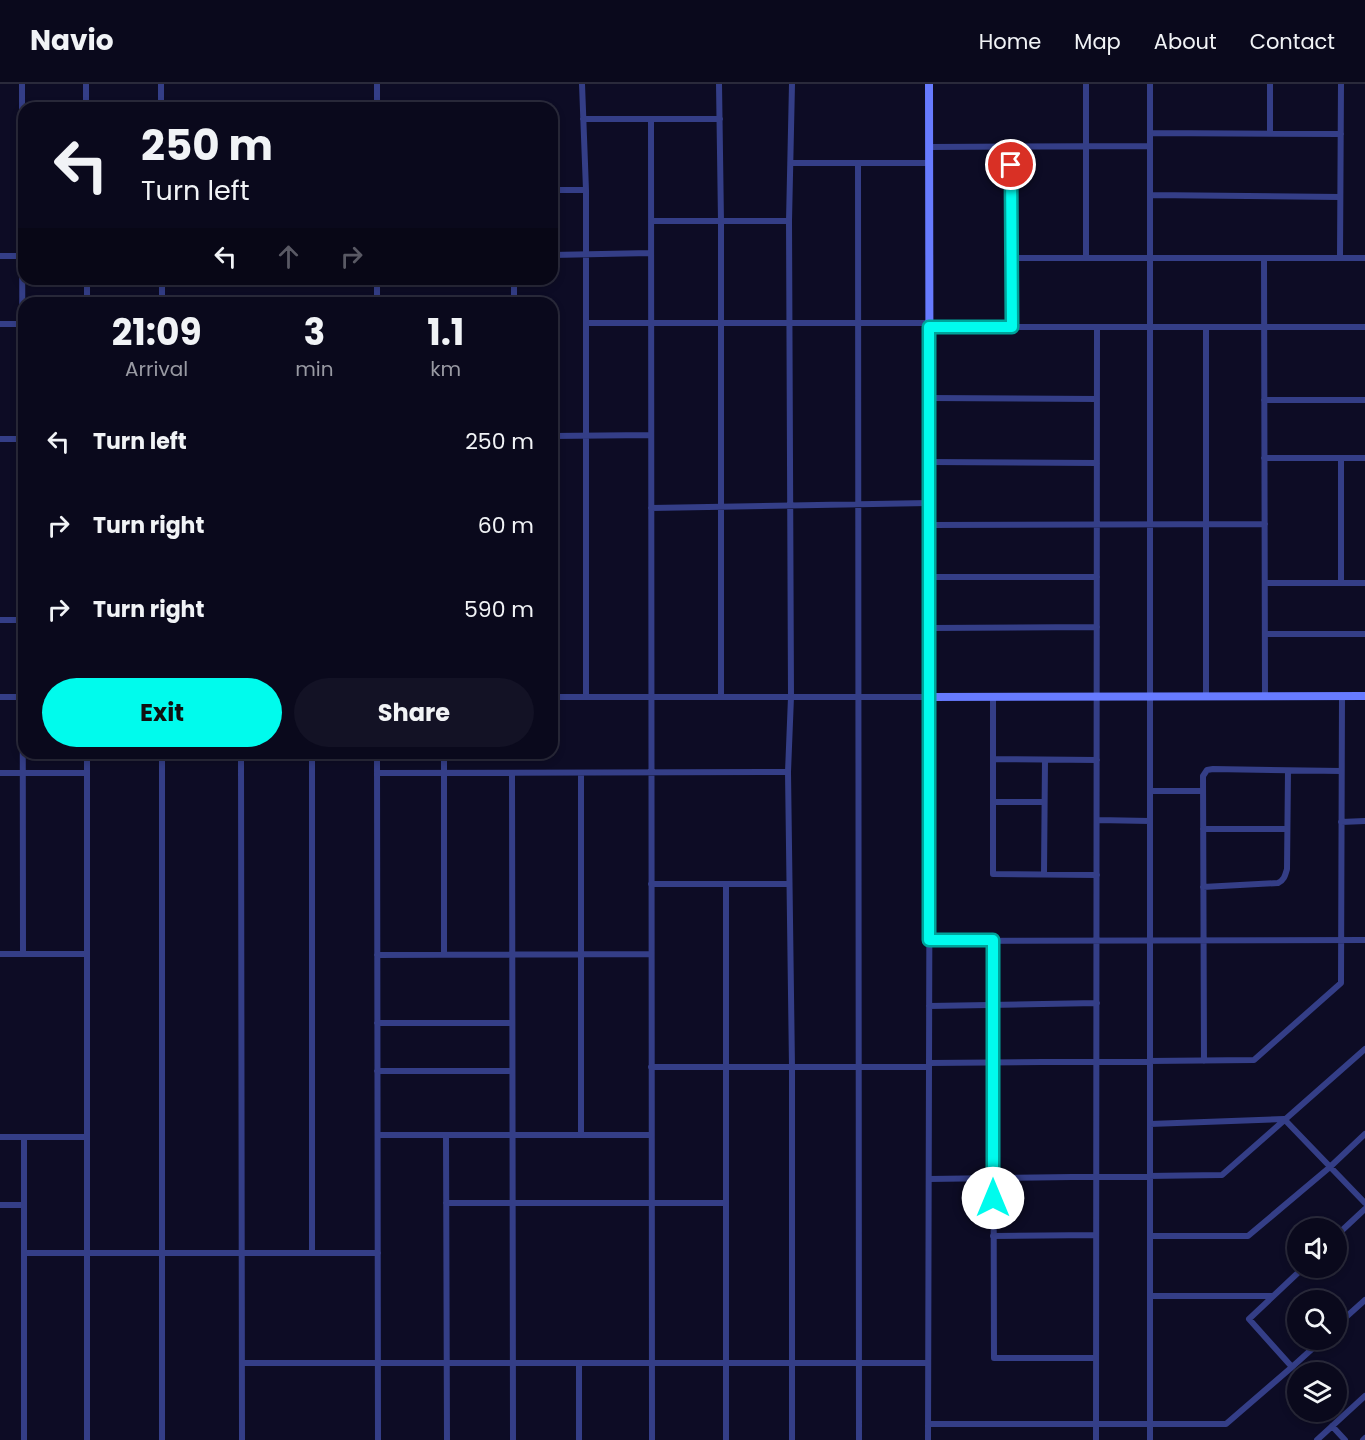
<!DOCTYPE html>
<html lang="en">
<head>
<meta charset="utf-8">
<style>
	:root { --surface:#0a091c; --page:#131225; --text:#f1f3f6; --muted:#999aa3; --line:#2a2a3b; --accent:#00fbed }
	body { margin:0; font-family:Poppins,sans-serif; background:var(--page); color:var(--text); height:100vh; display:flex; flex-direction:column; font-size:22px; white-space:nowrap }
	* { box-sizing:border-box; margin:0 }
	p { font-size:20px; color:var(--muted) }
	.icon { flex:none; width:33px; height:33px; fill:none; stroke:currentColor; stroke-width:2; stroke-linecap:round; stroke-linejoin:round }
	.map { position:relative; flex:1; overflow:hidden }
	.details { position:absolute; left:18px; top:213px; width:540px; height:462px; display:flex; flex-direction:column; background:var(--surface); border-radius:18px; box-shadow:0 3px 9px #0003,0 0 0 2px var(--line) }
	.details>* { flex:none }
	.banner { position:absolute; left:18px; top:18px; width:540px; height:183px; border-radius:18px; box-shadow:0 3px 9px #0003,0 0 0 2px var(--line); background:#0a091c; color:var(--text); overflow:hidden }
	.controls { position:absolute; left:1287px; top:1134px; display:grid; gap:12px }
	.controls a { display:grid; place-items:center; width:60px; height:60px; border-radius:50%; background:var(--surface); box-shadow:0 3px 9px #0003,0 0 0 2px var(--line); font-size:30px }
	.pin { position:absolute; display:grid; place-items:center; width:51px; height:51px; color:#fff; margin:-26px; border:3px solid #fff; border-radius:50%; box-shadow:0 2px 6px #0007 }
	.me { position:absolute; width:66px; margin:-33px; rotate:0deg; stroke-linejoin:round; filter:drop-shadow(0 0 4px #0008) }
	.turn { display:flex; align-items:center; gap:21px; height:126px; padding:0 24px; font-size:27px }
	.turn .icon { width:78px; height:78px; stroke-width:2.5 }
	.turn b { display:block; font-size:42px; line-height:51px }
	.lanes { display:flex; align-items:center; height:57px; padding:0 24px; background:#0003; justify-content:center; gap:30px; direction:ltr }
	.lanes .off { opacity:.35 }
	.eta { display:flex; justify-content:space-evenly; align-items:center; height:102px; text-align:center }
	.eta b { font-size:36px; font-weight:700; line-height:42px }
	.cta { display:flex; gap:12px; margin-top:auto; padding:12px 24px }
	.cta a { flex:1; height:69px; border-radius:36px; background:var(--accent); color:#111; font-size:24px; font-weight:700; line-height:69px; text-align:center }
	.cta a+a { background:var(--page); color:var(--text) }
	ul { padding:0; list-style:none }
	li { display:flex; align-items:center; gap:18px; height:84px; padding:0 24px }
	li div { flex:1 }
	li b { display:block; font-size:22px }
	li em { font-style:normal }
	header { display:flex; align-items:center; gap:36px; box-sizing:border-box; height:84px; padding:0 30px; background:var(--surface); border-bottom:2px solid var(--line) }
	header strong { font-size:28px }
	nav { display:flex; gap:33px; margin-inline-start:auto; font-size:21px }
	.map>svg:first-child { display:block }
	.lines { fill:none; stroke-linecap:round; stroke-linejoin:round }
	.street { stroke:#343e87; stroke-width:6 }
	.secondary { stroke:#677bff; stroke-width:8 }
	.route-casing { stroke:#00a39a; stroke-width:15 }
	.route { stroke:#00fbed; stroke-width:10 }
</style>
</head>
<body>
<header>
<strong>Navio</strong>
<nav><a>Home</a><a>Map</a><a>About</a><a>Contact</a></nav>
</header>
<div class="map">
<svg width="1365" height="1356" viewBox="0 0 1365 1356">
	<rect width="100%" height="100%" fill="#0d0c25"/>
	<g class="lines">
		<path class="street" d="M22,0L23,870
			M86,0V24
			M161,0V24
			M377,0V24
			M582,0L586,106V613
			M719,0L721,137V613
			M792,0L789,137L791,613L788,688L792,983V1356
			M1150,0V1356
			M583,35H720
			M651,35L652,1356
			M1150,49L1341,50
			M1270,49V0
			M929,63L1150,62
			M1011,63L1012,243
			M791,79H929
			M858,79L859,1356
			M552,106H586
			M1150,111L1340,113
			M651,137H789
			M552,171L651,169
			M0,172H24
			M1012,174H1365
			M1086,174V0
			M1264,174L1265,612
			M1340,174L1341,0
			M87,195V219
			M162,195V219
			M377,195V219
			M514,195V219
			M586,239H929
			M0,240H24
			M929,243H1365
			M1206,243V612
			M930,314L1097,315
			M1264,316H1365
			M552,352L651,351
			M0,355H24
			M1264,374H1365
			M1341,374V499
			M930,378L1097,379
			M651,424L929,419
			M930,441L1265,440
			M930,493H1097
			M1265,499H1365
			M0,536H24
			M930,544L1097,543
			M1265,550H1365
			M0,613H24
			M552,613H930L928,1356
			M993,613V790L1097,791
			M87,669V1356
			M162,669V1356
			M241,669L242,1356
			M312,669V1169
			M377,669L378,1356
			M444,669V870
			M993,675L1097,676
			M0,689H87
			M377,689L788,688
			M512,689L513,1356
			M581,689V1051
			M1150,707H1203
			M993,718H1044
			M1097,736L1150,737
			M1341,738L1365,737
			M1203,745H1287
			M1044,790L1045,676
			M651,800H789
			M726,800V1356
			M1203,803L1278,799C1284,796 1285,792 1287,785L1288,687
			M993,856L994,1274H1096
			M929,857L1365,856
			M0,870H87
			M377,871L651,870
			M929,922L1097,919
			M377,939H512
			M1204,977L1203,692L1207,686L1213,685L1341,687
			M929,979L1254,976L1341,899L1342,612
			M651,983H929
			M377,987H512
			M1150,1040L1284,1035L1365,1119
			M378,1051H651
			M446,1051L447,1356
			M0,1053H87
			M24,1053V1356
			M929,1095L1222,1091L1365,965
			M446,1119H726
			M0,1121H24
			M993,1152L1096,1151
			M1150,1152H1248L1330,1083L1365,1050
			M1336,1152L1365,1125
			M24,1169H378
			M1150,1212H1273
			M1336,1242L1365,1216
			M242,1279H928
			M579,1279V1356
			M1292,1283L1249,1235L1303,1184
			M928,1340H1226L1292,1283L1322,1256
			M1332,1342L1345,1356
			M1096,1356L1097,243
			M1317,1356L1365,1312
			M1363,1356L1365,1354"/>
		<path class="secondary" d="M929,0L930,613L1365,612"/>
	</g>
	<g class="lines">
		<g class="route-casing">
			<path id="route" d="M993,1114V856H929V243H1012L1011,81"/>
		</g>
		<use href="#route" class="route"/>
	</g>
</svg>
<div class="controls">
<a><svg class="icon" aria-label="sound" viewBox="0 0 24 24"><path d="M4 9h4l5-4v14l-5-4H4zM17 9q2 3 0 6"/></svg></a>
<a><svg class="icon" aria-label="search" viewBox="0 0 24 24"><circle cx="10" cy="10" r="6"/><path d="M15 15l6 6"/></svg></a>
<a><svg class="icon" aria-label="layers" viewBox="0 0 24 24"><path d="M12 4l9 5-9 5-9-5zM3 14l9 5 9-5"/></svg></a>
</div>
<div class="pin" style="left:1011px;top:81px;background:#d93025"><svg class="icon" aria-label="arrive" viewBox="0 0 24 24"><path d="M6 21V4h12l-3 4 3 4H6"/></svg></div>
<svg class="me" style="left:993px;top:1114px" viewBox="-20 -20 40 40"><circle r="19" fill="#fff"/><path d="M0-13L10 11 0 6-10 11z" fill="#00fbed"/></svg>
<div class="banner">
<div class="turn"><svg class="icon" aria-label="left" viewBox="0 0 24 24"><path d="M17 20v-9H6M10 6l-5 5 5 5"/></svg><div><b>250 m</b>Turn left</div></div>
<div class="lanes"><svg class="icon" aria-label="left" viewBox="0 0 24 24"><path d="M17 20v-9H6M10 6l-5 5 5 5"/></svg><svg class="icon off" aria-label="ahead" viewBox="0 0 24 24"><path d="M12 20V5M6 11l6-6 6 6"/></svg><svg class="icon off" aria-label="right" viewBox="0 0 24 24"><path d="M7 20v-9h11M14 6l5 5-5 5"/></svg></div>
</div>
<section class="details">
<div class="eta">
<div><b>21:09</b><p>Arrival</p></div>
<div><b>3</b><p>min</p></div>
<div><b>1.1</b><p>km</p></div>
</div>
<ul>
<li><svg class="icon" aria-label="left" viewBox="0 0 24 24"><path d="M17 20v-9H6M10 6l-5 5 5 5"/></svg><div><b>Turn left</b></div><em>250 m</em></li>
<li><svg class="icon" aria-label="right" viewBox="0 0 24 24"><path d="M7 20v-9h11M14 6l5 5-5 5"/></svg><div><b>Turn right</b></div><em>60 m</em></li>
<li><svg class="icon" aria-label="right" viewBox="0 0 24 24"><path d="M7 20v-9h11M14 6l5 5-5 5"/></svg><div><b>Turn right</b></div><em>590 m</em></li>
</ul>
<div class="cta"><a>Exit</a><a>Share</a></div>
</section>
</div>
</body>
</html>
